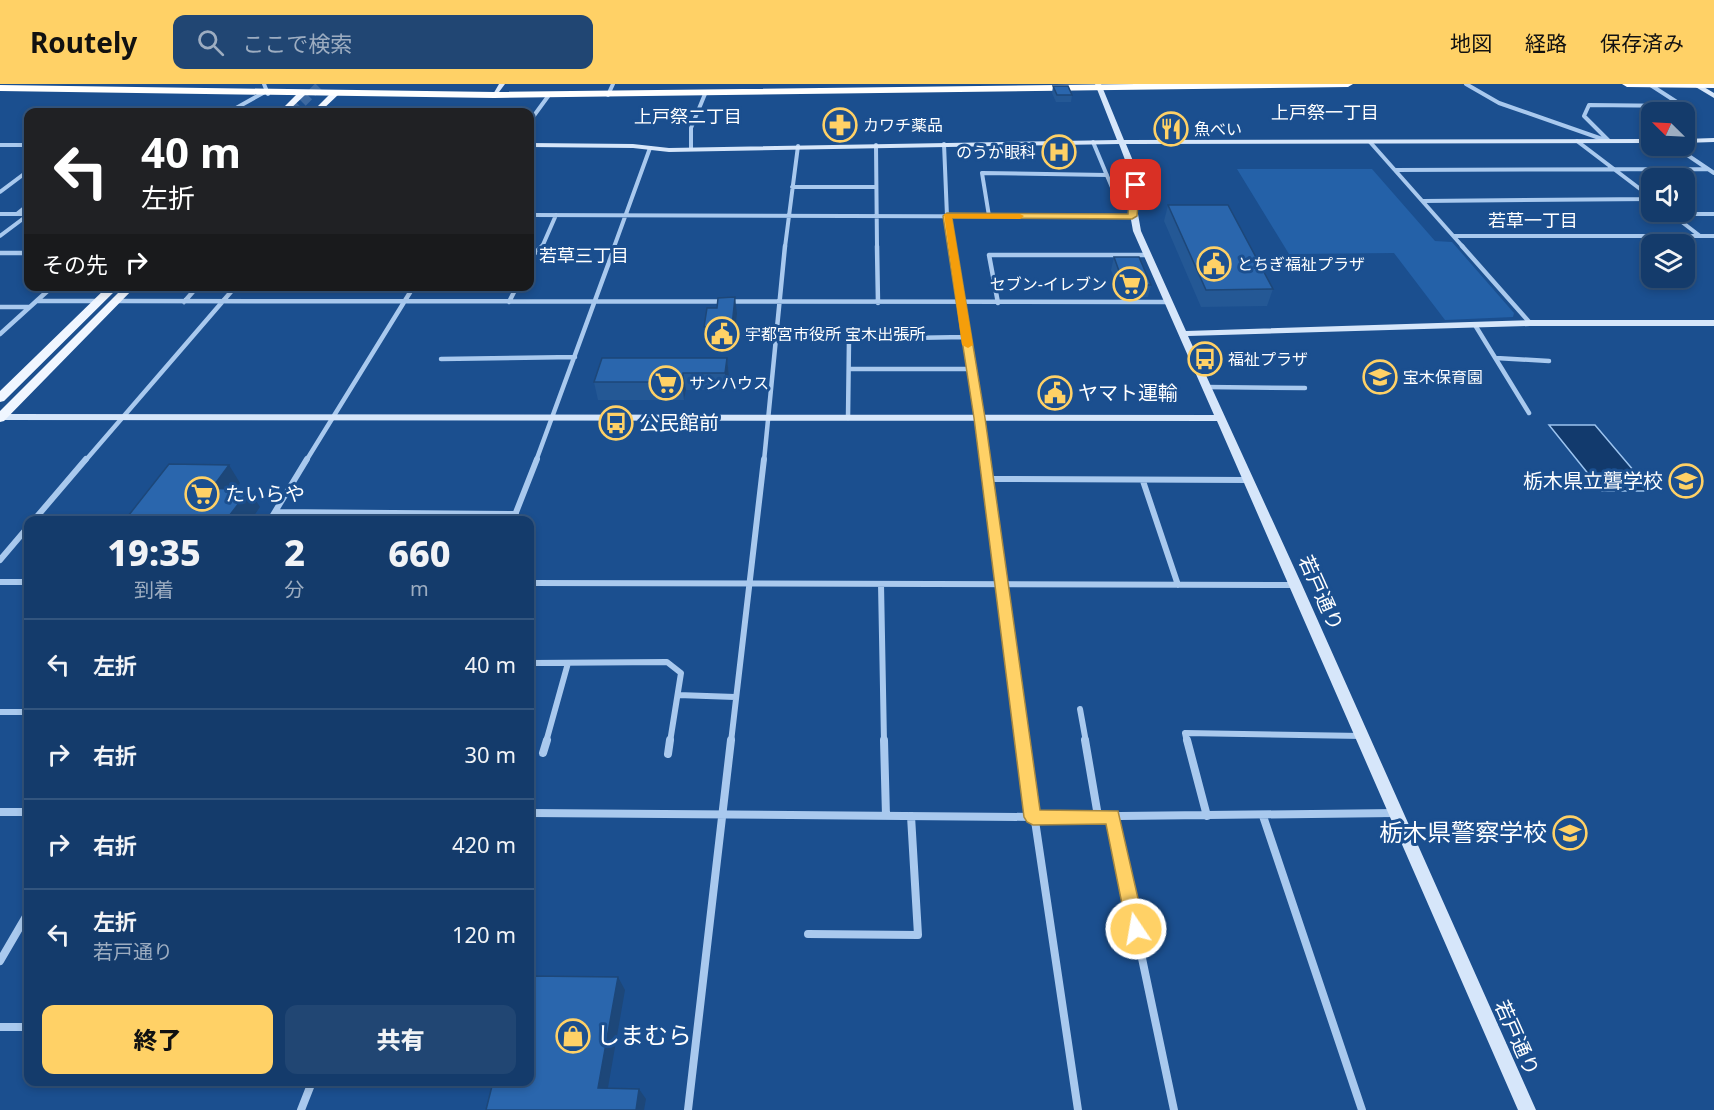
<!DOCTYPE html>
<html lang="ja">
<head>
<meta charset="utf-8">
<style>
	:root { --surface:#143b6b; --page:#214673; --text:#f1f3f6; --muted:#9dadc1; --line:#33557e; --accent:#ffd166 }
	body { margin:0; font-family:"Noto Sans","Noto Sans JP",sans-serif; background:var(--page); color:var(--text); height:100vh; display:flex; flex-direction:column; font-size:22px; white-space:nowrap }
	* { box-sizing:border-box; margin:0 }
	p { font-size:20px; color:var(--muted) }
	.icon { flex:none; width:33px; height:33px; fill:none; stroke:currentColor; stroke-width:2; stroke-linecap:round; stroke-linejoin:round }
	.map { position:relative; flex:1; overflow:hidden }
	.panel { position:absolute; left:24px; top:432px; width:510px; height:570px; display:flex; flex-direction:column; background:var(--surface); border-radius:12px; box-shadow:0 3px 9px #0003,0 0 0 2px var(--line) }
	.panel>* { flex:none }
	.banner { position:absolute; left:24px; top:24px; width:510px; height:183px; border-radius:12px; box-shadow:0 3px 9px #0003,0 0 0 2px var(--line); background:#202124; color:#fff; overflow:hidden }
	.needle { width:39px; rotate:294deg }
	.tools { position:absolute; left:1641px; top:18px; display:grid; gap:12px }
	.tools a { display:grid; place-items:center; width:54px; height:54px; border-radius:12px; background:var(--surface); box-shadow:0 3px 9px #0003,0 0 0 2px var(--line); font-size:30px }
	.pin { position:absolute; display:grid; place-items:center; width:51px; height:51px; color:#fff; margin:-26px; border-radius:12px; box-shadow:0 3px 9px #0006 }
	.me { position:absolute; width:66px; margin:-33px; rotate:348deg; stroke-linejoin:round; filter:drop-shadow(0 0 4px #0008) }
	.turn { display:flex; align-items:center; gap:21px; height:126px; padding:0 18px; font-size:27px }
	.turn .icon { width:78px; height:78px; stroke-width:2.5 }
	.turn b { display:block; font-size:42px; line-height:51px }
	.then { display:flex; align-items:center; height:57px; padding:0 18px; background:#0003; gap:12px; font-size:22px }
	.eta { display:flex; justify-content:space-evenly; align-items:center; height:102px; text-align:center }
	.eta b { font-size:36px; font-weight:800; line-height:42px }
	.primary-button { display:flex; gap:12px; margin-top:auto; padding:12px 18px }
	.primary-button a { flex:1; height:69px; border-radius:12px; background:var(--accent); color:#111; font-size:24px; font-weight:800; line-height:69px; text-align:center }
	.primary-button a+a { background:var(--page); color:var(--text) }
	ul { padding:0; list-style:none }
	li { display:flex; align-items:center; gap:18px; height:90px; padding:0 18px; border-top:2px solid var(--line) }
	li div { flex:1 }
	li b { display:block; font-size:22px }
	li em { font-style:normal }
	header { display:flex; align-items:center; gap:36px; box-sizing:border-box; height:84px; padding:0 30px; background:var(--accent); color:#111 }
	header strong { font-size:28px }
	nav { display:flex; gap:33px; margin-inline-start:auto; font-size:21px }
	.search { width:420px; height:54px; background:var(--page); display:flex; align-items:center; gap:15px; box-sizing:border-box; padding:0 21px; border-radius:12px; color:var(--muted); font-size:22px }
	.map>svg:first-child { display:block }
	.green { fill:#2461a8 }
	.water { fill:#123a6d; stroke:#9cc4f0; stroke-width:1.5 }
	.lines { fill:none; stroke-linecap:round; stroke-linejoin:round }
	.primary-tunnel { stroke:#3d69a0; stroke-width:9; stroke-dasharray:9 4.5; stroke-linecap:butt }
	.street-far3 { stroke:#a9c9ee; stroke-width:4 }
	.street-far2 { stroke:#a9c9ee; stroke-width:4.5 }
	.street-far1 { stroke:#a9c9ee; stroke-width:6 }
	.street { stroke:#a9c9ee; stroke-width:8 }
	.secondary { fill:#d6e6fa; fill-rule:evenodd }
	.primary { fill:#f0f6ff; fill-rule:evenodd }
	.highway { fill:#fff; fill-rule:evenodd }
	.wall { fill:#245895 }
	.shaded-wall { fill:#1d4779 }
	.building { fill:#2a66ad; stroke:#1d4779; stroke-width:1.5 }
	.route { fill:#ffd166; stroke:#a68842; stroke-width:1.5 }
	.slow { fill:#f59e0b }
	.labels { text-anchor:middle; stroke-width:6; stroke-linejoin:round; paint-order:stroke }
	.far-poi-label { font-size:16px; fill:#fff; stroke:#1b4f8f; text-anchor:start }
	.far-neighbourhood-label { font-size:18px; fill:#fff; stroke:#1b4f8f }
	.poi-label { font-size:20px; fill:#fff; stroke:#1b4f8f; text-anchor:start }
	.street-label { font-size:20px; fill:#fff; stroke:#1b4f8f }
	.near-poi-label { font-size:24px; fill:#fff; stroke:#1b4f8f; text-anchor:end }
</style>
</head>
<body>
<header>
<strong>Routely</strong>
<div class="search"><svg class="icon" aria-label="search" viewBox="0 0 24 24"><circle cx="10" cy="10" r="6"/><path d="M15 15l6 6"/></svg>ここで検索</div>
<nav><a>地図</a><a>経路</a><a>保存済み</a></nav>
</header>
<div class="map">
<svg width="1714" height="1026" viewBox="0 0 1714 1026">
	<rect width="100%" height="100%" fill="#1b4f8f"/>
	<path class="green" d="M1237,85H1372L1435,157L1452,158L1514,229L1513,233L1445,236L1394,169L1289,170Z"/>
	<path class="water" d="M1549,341H1595L1651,407H1602Z"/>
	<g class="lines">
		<path class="primary-tunnel" d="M293,28L321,0"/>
		<path class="street-far3" d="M264,0L268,10
			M1466,0L1499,19L1605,56
			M608,11L613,0
			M229,28L263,9
			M530,37L549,11
			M1577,57L1652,114
			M1609,57L1584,32L1589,21L1683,22L1649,0
			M1093,58L1116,113
			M1370,58L1463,163
			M944,60L947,132L952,163
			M0,61H28
			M876,61L877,163
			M1674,62L1714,89
			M691,64V44L705,10
			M1395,86L1708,85
			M1112,102L1136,101
			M792,103H876
			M0,108L28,87
			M1423,117L1652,115
			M1669,128L1700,152
			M18,129L28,121
			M0,130H28
			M1672,130H1714
			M530,131L1132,133
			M989,132L982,89L1107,91
			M0,152L28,131
			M1454,152H1714
			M542,163L556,131
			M614,163L650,64
			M785,163L798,62"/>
		<path class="street-far2" d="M877,162L878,219
			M952,162L985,377
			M1462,162L1530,239
			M0,169H28
			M530,174L542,162
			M38,217H100
			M116,217L1168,218
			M184,218L198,202
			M509,218L517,202
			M998,219L989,171H1146
			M0,223H29
			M1475,241L1529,329
			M0,250L53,202
			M1496,274L1549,277
			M441,275L575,273
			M849,285H971
			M1206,303L1305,304
			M848,334L849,255L966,253
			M85,377L236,202
			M306,377L414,202
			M536,377L615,162
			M764,377L785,162"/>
		<path class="street-far1" d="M985,375L1023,658
			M987,395L1248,396
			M1143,397L1178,501
			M275,428L516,430
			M34,436L86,375
			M270,436L307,375
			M513,436L537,375
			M0,476L28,443
			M0,498H28
			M530,499L1296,501
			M881,500L884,658
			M530,579L667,578L681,589L670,658
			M678,611L735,613
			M1080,625L1086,658
			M0,628H28
			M546,658L568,579
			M731,658L764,375
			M1187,658L1185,649L1362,652"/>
		<path class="street" d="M884,656L886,732
			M1023,656L1078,1026
			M1085,656L1098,732
			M1187,656L1207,732
			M543,669L547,656
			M668,670L670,656
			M0,728H28
			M530,729L1033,733L1396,729
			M1112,732L1174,1026
			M1263,732L1362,1026
			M808,850L918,851L911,732
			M0,877L28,829
			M0,943H28
			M301,1026L312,998
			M688,1026L731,656"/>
		<path class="secondary" d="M499,0H505L496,12H492Z
			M1095,0H1101L1124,56L1652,55V59L1126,60L1138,89V130L1141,147L1186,247L1530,236H1714V242H1530L1188,252L1302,501L1536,1026H1518L1217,337L0,336V330L1214,331L1133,147L1130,130V89L1119,60L669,68L633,64L530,63V59L633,60L669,64L1117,56Z
			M1694,0H1699L1714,9V14L1694,2Z
			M1714,54V58L1684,59V55Z"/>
		<path class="primary" d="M299,8L306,10L287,28H279Z
			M332,8L339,10L320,28H312Z
			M108,202H120L4,317L0,318V307Z
			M125,202H136L4,337L0,338V327Z"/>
		<path class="highway" d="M1136,0H1353L1348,3L494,14L0,7V1L494,8Z
			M1622,0H1714V4L1627,3Z"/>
	</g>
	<path class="wall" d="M1053,2L1072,11L1071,18H1056L1052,9Z
		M1168,121L1273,205L1267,222L1201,223L1164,137Z
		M1114,173L1151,201L1148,213H1122L1111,186Z
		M737,230L734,260H707L704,243Z
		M727,274L729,292L727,306H686L684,316H598L594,298Z"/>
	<path class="shaded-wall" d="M735,213L737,230L734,260L732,242Z
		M727,274L729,292L727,306L725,289Z
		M683,289L686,306L684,316L682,298Z
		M229,381L240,399L224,422L212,404Z
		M249,406L260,423L251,436H226Z
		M618,893L625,906L606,1015L598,1004Z
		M639,1005L646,1015L644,1026H636Z"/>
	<path class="building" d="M1053,2H1068L1072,11H1057Z
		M1168,121H1228L1273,205L1206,206Z
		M1114,173H1139L1151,201H1124Z
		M735,213L732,242L704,243L707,224H717L718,214Z
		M602,274H727L725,289H683L682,298H594Z
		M169,380L229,381L212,404L249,406L226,436H125Z
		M530,892L618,893L598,1004L639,1005L636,1026H486L493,998H530Z"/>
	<path class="route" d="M1136,99L1140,101L1137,132L1132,135L952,134L985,334L1040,726L1118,727L1145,845L1142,851L1136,854L1130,851L1127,845L1106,740L1033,741L1027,738L1024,733L974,334L943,132L947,129L1128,130L1131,101Z"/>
	<path class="slow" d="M944,130H1020L1024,132L1020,135L952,134L973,261L968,264L962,261Z"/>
	<defs>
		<g id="pharmacy-ring" transform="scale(1.725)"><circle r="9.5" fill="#1b4f8f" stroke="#ffd166" stroke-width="1.5"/><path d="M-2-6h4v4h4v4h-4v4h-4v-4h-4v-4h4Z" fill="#ffd166"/></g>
		<g id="restaurant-ring" transform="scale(1.725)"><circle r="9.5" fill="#1b4f8f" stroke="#ffd166" stroke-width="1.5"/><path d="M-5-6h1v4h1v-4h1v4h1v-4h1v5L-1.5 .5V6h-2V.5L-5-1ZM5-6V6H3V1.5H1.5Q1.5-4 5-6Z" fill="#ffd166"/></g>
		<g id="hospital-ring" transform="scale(1.725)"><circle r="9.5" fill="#1b4f8f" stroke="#ffd166" stroke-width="1.5"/><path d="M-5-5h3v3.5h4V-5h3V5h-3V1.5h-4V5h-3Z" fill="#ffd166"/></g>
		<g id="civic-ring" transform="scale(1.725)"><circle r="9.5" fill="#1b4f8f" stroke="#ffd166" stroke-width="1.5"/><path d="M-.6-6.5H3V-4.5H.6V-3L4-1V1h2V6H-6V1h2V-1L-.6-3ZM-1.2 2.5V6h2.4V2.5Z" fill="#ffd166"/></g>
		<g id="supermarket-ring" transform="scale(1.725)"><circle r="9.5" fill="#1b4f8f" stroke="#ffd166" stroke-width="1.5"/><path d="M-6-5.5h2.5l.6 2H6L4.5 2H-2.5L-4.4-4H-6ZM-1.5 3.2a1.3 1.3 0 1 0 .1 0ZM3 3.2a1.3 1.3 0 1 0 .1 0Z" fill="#ffd166"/></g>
		<g id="bus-ring" transform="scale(1.725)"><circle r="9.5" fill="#1b4f8f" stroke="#ffd166" stroke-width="1.5"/><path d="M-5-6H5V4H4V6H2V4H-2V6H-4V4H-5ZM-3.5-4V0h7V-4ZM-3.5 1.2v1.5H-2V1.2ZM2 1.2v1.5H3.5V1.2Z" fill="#ffd166"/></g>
		<g id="school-ring" transform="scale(1.725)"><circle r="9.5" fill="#1b4f8f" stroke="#ffd166" stroke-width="1.5"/><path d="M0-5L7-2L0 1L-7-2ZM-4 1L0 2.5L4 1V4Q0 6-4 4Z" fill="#ffd166"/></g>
		<g id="shop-ring" transform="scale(1.725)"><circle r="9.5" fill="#1b4f8f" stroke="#ffd166" stroke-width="1.5"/><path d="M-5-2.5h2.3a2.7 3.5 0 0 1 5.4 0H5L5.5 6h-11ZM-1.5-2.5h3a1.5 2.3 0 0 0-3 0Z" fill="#ffd166"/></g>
	</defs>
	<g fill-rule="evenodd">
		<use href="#pharmacy-ring" x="840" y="41"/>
		<use href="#restaurant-ring" x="1171" y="45"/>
		<use href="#hospital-ring" x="1059" y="68"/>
		<use href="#civic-ring" x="1214" y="180"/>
		<use href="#supermarket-ring" x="1130" y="200"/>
		<use href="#civic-ring" x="722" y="250"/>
		<use href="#bus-ring" x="1205" y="275"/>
		<use href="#school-ring" x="1380" y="293"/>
		<use href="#supermarket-ring" x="666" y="299"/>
		<use href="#civic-ring" x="1055" y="309"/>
		<use href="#bus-ring" x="616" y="339"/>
		<use href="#school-ring" x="1686" y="397"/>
		<use href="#supermarket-ring" x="202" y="410"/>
		<use href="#school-ring" x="1570" y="749"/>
		<use href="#shop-ring" x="573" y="952"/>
	</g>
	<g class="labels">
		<g class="far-poi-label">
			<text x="863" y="47">カワチ薬品</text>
			<text x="1194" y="51">魚べい</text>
			<text x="1036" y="74" text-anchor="end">のうか眼科</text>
			<text x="1237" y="186">とちぎ福祉プラザ</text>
			<text x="1107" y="206" text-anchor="end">セブン-イレブン</text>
			<text x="745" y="256">宇都宮市役所 宝木出張所</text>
			<text x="1228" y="281">福祉プラザ</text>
			<text x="1403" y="299">宝木保育園</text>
			<text x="689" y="305">サンハウス</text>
		</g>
		<g class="far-neighbourhood-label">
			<text x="1325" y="35">上戸祭一丁目</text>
			<text x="688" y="39">上戸祭二丁目</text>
			<text x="1533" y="143">若草一丁目</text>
			<text x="584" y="178">若草三丁目</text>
		</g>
		<g class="poi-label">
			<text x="1078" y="316">ヤマト運輸</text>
			<text x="639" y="346">公民館前</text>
			<text x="1663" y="404" text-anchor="end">栃木県立聾学校</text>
			<text x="225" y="417">たいらや</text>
		</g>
		<g class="street-label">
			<text transform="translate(1321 509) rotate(66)" y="7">若戸通り</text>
			<text transform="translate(1517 954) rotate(66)" y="7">若戸通り</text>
		</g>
		<g class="near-poi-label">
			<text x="1547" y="757">栃木県警察学校</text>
			<text x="596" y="960" text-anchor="start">しまむら</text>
		</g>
	</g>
</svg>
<div class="tools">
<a><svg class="needle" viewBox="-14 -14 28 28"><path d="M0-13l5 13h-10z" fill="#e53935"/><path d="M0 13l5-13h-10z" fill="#9dadc1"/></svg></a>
<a><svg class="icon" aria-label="sound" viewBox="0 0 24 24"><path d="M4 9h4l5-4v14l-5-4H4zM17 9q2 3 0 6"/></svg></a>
<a><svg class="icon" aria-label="layers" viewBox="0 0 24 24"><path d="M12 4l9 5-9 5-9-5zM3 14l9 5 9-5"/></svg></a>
</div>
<div class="pin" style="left:1136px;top:101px;background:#d93025"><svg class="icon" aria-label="arrive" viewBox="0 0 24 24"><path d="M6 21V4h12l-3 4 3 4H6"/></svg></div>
<svg class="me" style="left:1136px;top:845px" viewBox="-20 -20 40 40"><circle r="17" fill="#ffd166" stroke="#fff" stroke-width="3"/><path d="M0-11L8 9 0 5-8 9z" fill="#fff"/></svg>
<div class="banner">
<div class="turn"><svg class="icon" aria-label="left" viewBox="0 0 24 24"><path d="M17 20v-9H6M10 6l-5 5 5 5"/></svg><div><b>40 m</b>左折</div></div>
<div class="then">その先<svg class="icon" aria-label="right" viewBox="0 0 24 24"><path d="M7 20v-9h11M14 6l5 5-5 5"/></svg></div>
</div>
<section class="panel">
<div class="eta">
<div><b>19:35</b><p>到着</p></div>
<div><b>2</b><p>分</p></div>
<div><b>660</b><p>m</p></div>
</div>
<ul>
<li><svg class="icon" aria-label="left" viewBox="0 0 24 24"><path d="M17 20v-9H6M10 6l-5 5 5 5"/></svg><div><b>左折</b></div><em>40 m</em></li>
<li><svg class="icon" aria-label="right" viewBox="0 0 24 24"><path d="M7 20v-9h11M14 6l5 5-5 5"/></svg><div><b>右折</b></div><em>30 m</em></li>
<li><svg class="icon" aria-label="right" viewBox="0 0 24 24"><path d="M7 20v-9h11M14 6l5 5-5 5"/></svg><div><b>右折</b></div><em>420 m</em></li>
<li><svg class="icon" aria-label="left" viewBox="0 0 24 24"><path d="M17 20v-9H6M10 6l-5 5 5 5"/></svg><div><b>左折</b><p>若戸通り</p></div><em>120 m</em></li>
</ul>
<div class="primary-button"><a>終了</a><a>共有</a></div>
</section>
</div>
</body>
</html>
